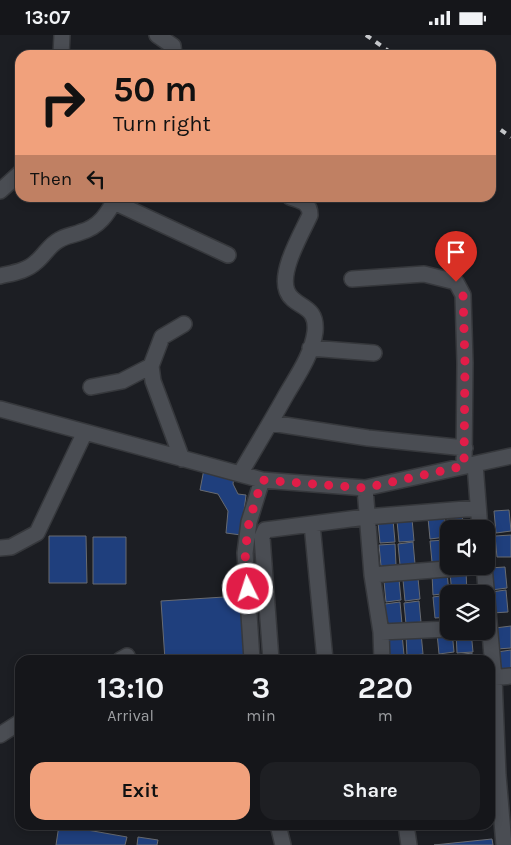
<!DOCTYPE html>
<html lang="en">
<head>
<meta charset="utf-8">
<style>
	:root { --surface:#15161a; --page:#1e1f23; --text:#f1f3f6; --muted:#9d9fa2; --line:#343539; --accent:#f1a17c }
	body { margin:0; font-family:Karla,sans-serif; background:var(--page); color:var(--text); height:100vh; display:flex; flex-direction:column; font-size:19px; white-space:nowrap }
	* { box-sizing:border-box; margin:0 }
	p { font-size:16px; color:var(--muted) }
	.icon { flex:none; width:28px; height:28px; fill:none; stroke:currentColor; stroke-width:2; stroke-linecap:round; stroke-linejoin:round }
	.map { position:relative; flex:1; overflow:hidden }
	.details { position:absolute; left:15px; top:620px; width:480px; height:175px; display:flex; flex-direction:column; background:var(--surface); border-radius:15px; box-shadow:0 2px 8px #0003,0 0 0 1px var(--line) }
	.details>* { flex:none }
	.top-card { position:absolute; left:15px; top:15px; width:481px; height:152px; border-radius:15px; box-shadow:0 2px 8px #0003,0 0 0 1px var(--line); background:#f1a17c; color:#111; overflow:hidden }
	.buttons { position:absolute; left:440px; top:485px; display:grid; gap:10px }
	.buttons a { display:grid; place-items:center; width:55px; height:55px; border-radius:10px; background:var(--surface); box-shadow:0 2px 8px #0003,0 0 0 1px var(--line); font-size:25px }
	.pin { position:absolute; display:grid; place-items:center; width:42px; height:42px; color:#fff; margin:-51px -21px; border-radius:50% 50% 50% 0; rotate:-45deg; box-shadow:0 0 5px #0007 }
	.pin .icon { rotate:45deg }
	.me { position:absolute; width:55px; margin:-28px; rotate:356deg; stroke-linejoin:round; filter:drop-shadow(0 0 4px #0008) }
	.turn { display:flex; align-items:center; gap:18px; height:105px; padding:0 15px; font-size:22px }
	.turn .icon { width:65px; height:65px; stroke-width:2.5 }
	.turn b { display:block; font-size:35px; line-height:42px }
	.then { display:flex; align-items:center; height:48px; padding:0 15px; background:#0003; gap:10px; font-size:19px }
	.eta { display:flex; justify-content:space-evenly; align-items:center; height:85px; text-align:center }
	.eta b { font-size:30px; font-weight:700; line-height:35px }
	.action { display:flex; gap:10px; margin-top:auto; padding:10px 15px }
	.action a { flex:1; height:58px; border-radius:15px; background:var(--accent); color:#111; font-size:20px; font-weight:700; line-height:58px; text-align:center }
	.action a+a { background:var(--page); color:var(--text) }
	.status { display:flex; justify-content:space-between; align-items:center; height:35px; padding:0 25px; background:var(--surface); direction:ltr }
	.status svg { height:14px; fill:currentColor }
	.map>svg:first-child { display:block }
	.building { fill:#1f3f7d; stroke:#686b71 }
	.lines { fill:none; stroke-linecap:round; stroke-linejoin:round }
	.street-casing { stroke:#36383c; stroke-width:18 }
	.street { stroke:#4a4d53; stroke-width:15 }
	.rail { stroke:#c5c7ca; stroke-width:4; stroke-dasharray:6 6; stroke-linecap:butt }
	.route { stroke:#e11d48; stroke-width:9; stroke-dasharray:0 16.2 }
</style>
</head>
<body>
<div class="status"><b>13:07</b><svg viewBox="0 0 49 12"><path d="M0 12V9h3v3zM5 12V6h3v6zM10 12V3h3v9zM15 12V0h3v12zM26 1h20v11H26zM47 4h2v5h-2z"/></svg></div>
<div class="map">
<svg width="511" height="810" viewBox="0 0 511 810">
	<rect width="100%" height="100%" fill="#1c1e23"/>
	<path class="building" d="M204,434L234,441L233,449L238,459L246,460L241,500L226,498L228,476L218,459L200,455Z
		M509,475L511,496L496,498L494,476Z
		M462,480L464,494H449V500L447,482Z
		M444,481L446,502L430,504L428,483Z
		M412,484L414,506L399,507L397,486Z
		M393,485L395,507L380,508L378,487Z
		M511,500V522H497L495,501Z
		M49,501H86L87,548H49Z
		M93,502H126V549H93Z
		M445,505L447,526L432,527L430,506Z
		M413,507L415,529L400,530L398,509Z
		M395,509L396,530L381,531L379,510Z
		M505,532L507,553L491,555L489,533Z
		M466,536L467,558L452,559L450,538Z
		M447,537L449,558L433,560L432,539Z
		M418,543L420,564L405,566L403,545Z
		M399,544L401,565L386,567L384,546Z
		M506,555L508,577L492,578L491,557Z
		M448,560L449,582L435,583L433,562Z
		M240,561L244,624L165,625L161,566Z
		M419,566L421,587L406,589L404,568Z
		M400,567L402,589L387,590L385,569Z
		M511,591V613L497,614L495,593Z
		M452,596L454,617L439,619L437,598Z
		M471,596L473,617L457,618L456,597Z
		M421,598L423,619L407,621L406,600Z
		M402,599L404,620L389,621L387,600Z
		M511,615V637L499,638L497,617Z
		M472,618V625H457V620Z
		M453,620L454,625H438V621Z
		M59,790L127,802L125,810H56Z
		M444,790H488V791L444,795Z
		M138,802L158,805L157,810H137Z
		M492,804L493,810H434Z"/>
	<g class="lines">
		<g class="street-casing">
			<path id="street" d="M157,0L173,11L174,20
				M61,20L62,0
				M0,156L20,138
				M114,167L228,220
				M0,241C12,238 27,236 36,227C45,220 49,210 59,205C65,201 74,200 81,197C99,192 108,179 116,162
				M352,244L424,239L456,247L463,260L465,328L464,431
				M310,313L374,318
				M91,352L122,346L151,331
				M0,374L262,445L365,453L511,421
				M271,388L368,403L465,413
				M182,424L153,346L151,331L162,302L184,289
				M475,429L480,494
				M240,439C255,413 271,387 286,360C297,341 312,320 315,297C318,268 294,274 287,256C279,236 302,198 310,180C310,167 301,166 290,162
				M365,453L372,540L381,597L382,625
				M312,489L325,625
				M0,513L11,512L37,498L85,397
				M484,531L494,643L498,740L504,810
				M372,540L483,531
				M381,597L449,594
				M120,625L127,621
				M252,625L245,518L249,487L262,445
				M271,625L262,502L265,495L366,482L478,473
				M490,643L511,641
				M0,700L20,687
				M278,790L283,810
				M406,790L409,810"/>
		</g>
		<use href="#street" class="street"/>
		<path class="rail" d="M366,0L394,20
			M491,88L511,102"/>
	</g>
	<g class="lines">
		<path class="route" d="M248,554L245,518L249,487L262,445L365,453L464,431L465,328L463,260L456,247"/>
	</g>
</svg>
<div class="buttons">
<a><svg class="icon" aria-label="sound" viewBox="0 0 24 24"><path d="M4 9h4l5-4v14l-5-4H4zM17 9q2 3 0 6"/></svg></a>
<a><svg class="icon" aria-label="layers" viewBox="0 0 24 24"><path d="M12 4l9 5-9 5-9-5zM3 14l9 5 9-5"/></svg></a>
</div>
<div class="pin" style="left:456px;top:247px;background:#d93025"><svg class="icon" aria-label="arrive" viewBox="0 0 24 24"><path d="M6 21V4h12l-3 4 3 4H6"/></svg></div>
<svg class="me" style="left:248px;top:554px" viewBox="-20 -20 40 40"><circle r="17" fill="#e11d48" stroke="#fff" stroke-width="3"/><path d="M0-11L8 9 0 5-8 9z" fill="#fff"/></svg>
<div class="top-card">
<div class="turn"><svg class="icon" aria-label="right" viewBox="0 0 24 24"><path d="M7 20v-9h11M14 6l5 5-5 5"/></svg><div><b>50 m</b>Turn right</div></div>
<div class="then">Then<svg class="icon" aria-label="left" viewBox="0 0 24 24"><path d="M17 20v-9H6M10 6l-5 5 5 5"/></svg></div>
</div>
<section class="details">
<div class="eta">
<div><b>13:10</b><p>Arrival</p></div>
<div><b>3</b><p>min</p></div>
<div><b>220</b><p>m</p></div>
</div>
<div class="action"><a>Exit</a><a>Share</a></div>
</section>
</div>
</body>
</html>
